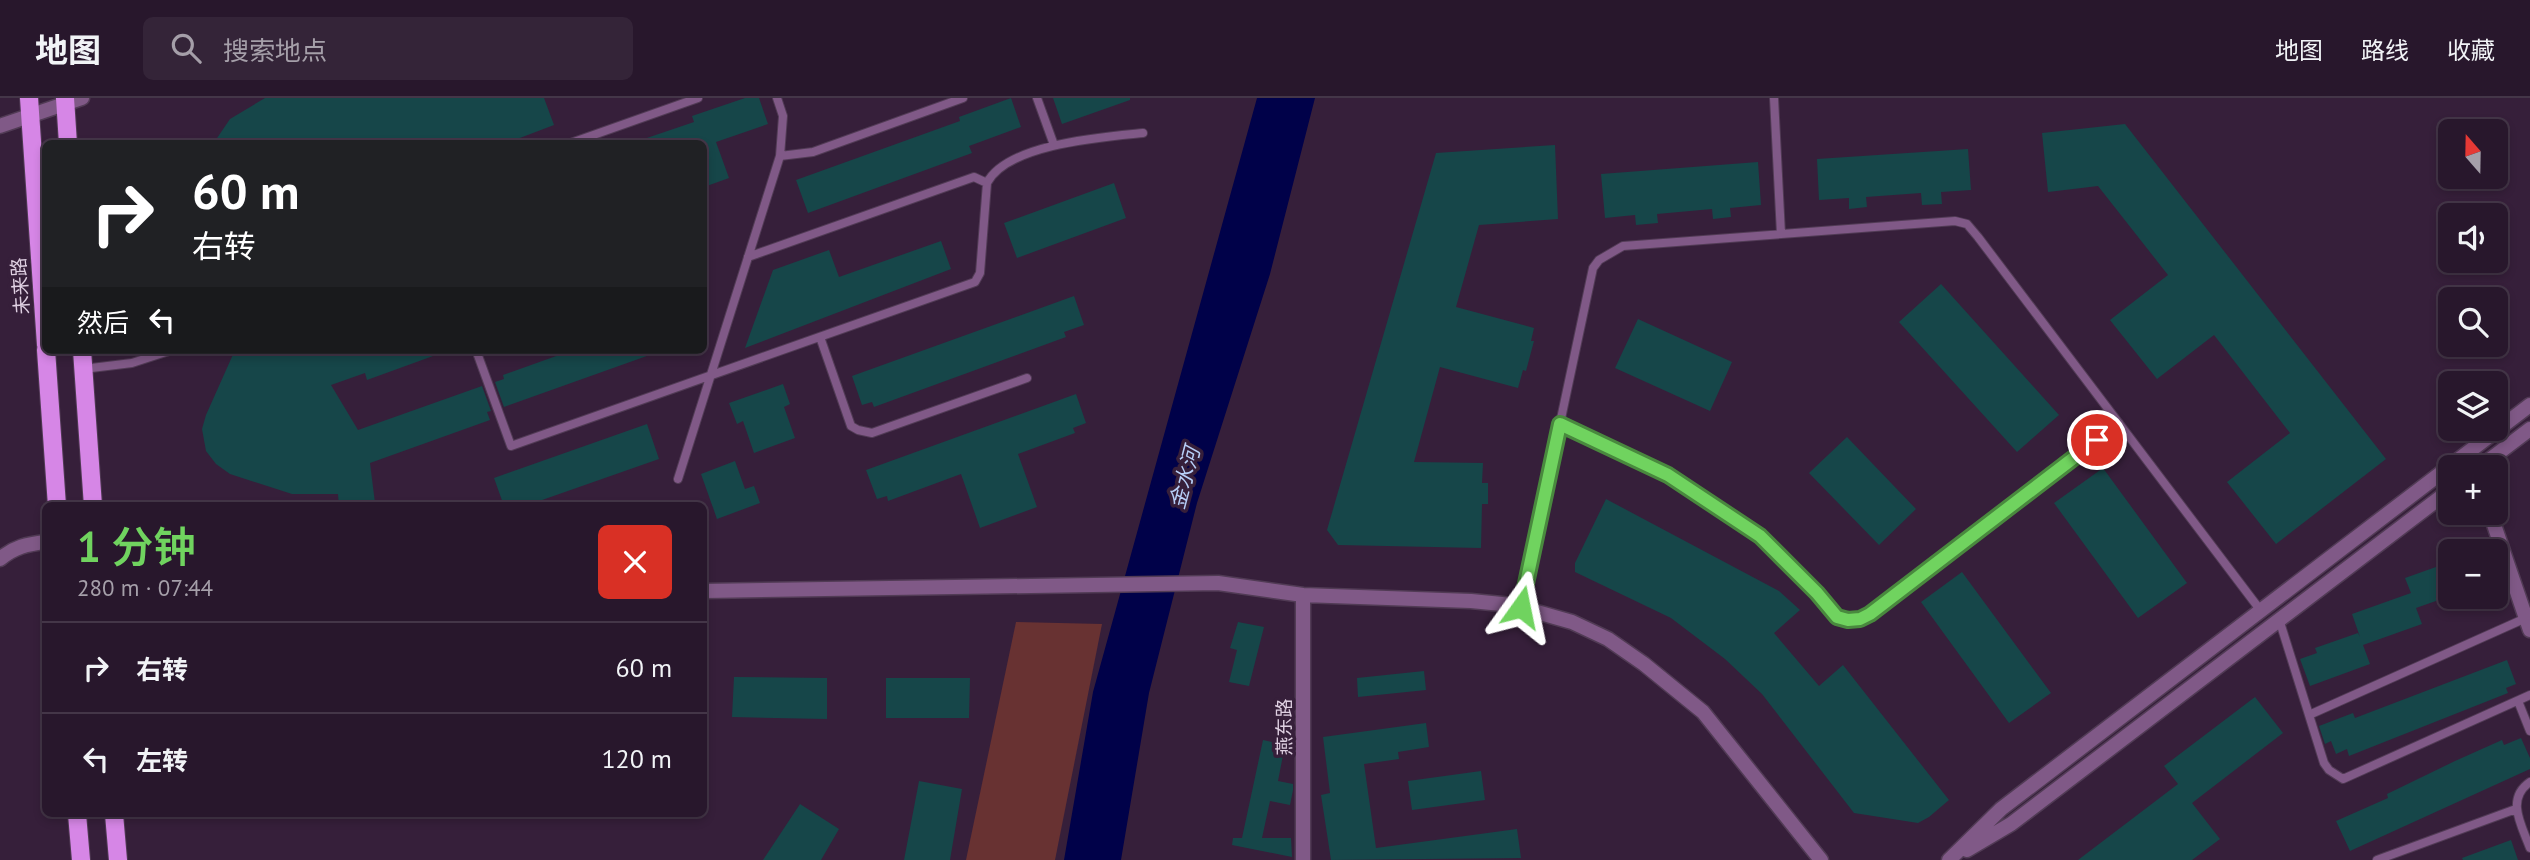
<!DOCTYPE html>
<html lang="zh">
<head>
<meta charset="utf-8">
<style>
	:root { --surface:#28172c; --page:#342438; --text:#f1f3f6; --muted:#a59fa9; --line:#443648; --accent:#70d35f }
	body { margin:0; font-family:"PT Sans","Noto Sans SC",sans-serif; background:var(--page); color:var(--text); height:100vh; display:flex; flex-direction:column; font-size:26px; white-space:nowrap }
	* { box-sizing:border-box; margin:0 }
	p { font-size:23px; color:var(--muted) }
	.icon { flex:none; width:38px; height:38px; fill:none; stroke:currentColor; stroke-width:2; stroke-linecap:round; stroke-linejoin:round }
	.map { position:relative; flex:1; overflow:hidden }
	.drawer { position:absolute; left:42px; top:404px; width:665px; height:315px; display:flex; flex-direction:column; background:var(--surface); border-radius:10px; box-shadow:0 4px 10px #0003,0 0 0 2px var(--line) }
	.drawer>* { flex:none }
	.guide { position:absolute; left:42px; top:42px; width:665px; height:214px; border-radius:10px; box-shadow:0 4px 10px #0003,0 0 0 2px var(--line); background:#202124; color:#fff; overflow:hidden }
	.needle { width:46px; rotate:340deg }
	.fabs { position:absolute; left:2438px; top:21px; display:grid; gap:14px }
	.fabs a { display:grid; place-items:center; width:70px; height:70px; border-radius:10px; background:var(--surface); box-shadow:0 4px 10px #0003,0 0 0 2px var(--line); font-size:35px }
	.pin { position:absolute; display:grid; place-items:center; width:60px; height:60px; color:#fff; margin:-30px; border:4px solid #fff; border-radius:50%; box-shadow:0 2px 7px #0007 }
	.me { position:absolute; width:77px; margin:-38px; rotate:12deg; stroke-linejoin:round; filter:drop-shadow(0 0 5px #0008) }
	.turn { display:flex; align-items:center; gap:24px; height:147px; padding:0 35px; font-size:32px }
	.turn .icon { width:91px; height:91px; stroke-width:2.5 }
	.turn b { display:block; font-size:49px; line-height:60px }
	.then { display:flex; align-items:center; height:66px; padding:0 35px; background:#0003; gap:14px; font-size:26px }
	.round { display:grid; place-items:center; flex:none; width:74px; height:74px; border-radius:10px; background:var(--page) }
	.head { display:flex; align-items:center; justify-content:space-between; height:119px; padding:0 35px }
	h1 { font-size:42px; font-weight:600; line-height:52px; color:var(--accent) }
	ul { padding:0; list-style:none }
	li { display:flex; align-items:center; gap:21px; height:91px; padding:0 35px; border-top:2px solid var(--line) }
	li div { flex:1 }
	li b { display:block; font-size:26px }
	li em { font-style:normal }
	header { display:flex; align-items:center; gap:42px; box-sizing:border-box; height:98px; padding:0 35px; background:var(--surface); border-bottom:2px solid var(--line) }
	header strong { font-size:33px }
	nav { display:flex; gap:38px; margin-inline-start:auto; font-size:24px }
	.search { width:490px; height:63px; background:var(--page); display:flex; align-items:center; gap:18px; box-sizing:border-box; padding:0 24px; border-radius:10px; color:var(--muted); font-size:26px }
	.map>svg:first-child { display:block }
	.green { fill:#683232 }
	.water { fill:#000149 }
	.building { fill:#164649 }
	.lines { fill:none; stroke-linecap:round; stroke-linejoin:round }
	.service-casing { stroke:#513b55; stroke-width:10 }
	.minor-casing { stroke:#513b55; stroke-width:17 }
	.tertiary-casing { stroke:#513b55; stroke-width:17 }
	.primary-casing { stroke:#513b55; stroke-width:20 }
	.service { stroke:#805987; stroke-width:8 }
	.minor { stroke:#805987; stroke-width:14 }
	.tertiary { stroke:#805987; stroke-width:14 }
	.primary { stroke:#d686e6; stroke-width:18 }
	.route-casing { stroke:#49893e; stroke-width:18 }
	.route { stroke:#70d35f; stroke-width:12 }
	.labels { text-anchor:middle; stroke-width:7; stroke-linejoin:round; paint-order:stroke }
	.street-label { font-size:19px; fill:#decfe1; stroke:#361f3a }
	.water-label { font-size:21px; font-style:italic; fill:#b7cff8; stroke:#361f3a }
</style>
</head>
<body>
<header>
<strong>地图</strong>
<div class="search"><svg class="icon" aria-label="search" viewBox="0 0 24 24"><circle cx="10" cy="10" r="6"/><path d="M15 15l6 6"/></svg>搜索地点</div>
<nav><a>地图</a><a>路线</a><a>收藏</a></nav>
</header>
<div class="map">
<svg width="2530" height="762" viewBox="0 0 2530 762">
	<rect width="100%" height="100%" fill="#361f3a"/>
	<path class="green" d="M1016,524L1102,526L1055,762H966Z"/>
	<path class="water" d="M1257,0H1315L1270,176L1197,405L1149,595L1121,762H1064L1093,594Z"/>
	<path class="building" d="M265,0H544L554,27L504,46H213L230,21Z
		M745,0H759L768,26L716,44L729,80L704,89V46H638V43L694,24L692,18Z
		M1011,0L1021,29L969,48L972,55L808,115L796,82L960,23L959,19Z
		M1053,0H1130V2L1062,26Z
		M2125,26L2386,361L2276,446L2227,384L2290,335L2214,237L2157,281L2110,222L2168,177L2098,88L2048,94L2042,35Z
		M1555,47L1558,121L1479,127L1456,209L1534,230L1531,243H1534L1526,273L1523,272L1518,290L1440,269L1414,364L1483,365L1482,385H1488V406H1482L1481,450L1338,447L1327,432L1436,55Z
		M1968,51L1971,92L1941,94L1942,106L1922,107L1921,95L1866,99L1867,109L1849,111V100L1819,102L1817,61Z
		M1758,64L1761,107L1730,110L1731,119L1713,121L1712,111L1657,116L1658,125L1636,127L1635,117L1605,120L1601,76Z
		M1114,85L1126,120L1017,160L1004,125Z
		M941,143L951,171L745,250L773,172L829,152L839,179Z
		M1941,186L2059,317L2017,354L1899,224Z
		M1074,198L1084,227L1064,234L1066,239L874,309L872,304L862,307L852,278Z
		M1638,221L1732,264L1710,313L1615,270Z
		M235,252H443L444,254L367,282L365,275L331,287L358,332L482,288L491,313L487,314L490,322L370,365L375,405L339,408L338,396H292L230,376L216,366L206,353L202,331L206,317Z
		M573,252H658V254L504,309L495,284L504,281L503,277Z
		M783,286L790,306L784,309L795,340L754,355L743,323L737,326L729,305Z
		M1076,296L1086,325L1073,330L1075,335L1018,356L1037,409L980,430L961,376L888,403L887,398L877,401L866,372Z
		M647,326L659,361L525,408H504L494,380Z
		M1847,339L1916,411L1879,447L1809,375Z
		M735,363L745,391L754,388L760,405L717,421L701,376Z
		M2103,370L2187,485L2138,520L2054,405Z
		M1606,401L1779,493L1800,512L1774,535L1819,588L1843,567L1949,702L1929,719L1918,725L1854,715L1762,596L1725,561L1671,520L1575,474V465Z
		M2450,464V498L2416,510L2422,526L2363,547L2370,566L2310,588L2300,561L2317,555L2315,550L2358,535L2360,539L2352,516L2411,495L2405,480Z
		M1962,474L2051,595L2009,625L1921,504Z
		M1238,524L1264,529L1249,588L1229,584L1237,552L1230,550Z
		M2507,562L2516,586L2506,590L2508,595L2349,658L2347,651L2336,656L2331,643L2325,646L2319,628L2353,615L2355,620Z
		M1424,573L1426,592L1358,599L1357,580Z
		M734,579L827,580V621L732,619Z
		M886,580H970L969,620H886Z
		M2255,599L2283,635L2192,705L2220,741L2192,762H2078L2178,686L2164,668Z
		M1426,625L1429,649L1398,654L1399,661L1364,666L1376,750L1517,731L1521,760L1331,762L1321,697L1330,695L1323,639Z
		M2521,640L2530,660V671L2350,753L2336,723L2388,700L2387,696L2455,663L2502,642L2504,647Z
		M1263,642L1285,647L1278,683L1293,686V692L1290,707L1270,703L1262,740H1291L1292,759L1232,747L1233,740H1242Z
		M1481,673L1485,702L1412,712L1408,683Z
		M919,683L962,691L950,762H904Z
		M800,706L839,731L821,762H763Z
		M2511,742L2518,762H2463L2462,760Z"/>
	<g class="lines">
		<g class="service-casing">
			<path id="service" d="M1037,0L1054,47
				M1774,0L1781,136
				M568,46L698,0
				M780,58L813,54L963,0
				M748,159L974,79L987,85
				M820,239L851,328L858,332L872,335L1027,280
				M476,252L511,348L975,184L980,175L987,85C1007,46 1103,39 1143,35
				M83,271L132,265L172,252
				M1560,326L1668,377L1760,438L1817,495L1837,519L1848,522L1859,521L1869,516L2119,325
				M678,381L780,58L783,18L777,0
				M1521,509L1593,170L1599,162L1623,148L1955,123L1967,126L1978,139L2261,513
				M2279,521L2324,665L2329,672L2343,681L2530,597
				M2518,603L2530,633
				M2309,617L2526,520
				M2530,684C2505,701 2522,728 2530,750
				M2377,762L2516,711"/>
		</g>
		<g class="minor-casing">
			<path id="minor" d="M2490,415L2530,532
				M0,461C14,449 27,446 46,444
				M704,493L1218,485L1303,497L1471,503L1512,507L1572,524L1608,541L1644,566L1703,614L1821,762
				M1303,497V762"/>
		</g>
		<g class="tertiary-casing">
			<path id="tertiary" d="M0,28L82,0
				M2480,369L2530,331
				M1967,752L2011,726L2450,392
				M1949,762L2001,711L2530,307"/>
		</g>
		<g class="primary-casing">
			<path id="primary" d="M29,0L46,247
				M65,0L68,46
				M46,252L57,408
				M82,252L93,408
				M77,716L81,762
				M114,716L118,762"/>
		</g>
		<use href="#service" class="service"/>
		<use href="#minor" class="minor"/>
		<use href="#tertiary" class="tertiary"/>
		<use href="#primary" class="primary"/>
	</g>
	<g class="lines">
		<g class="route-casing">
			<path id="route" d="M1521,509L1560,326L1668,377L1760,438L1817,495L1837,519L1848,522L1860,521L1870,516L2097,342"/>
		</g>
		<use href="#route" class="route"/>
	</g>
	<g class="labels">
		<g class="street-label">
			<text transform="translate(20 188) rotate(-94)" y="7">未来路</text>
			<text transform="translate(1284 629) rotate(-90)" y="7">燕东路</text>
		</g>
		<g class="water-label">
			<text transform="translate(1185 380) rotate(-75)" y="7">金水河</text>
		</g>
	</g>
</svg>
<div class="fabs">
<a><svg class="needle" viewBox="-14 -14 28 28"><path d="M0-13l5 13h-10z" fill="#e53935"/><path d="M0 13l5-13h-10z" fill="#a59fa9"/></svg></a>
<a><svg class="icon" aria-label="sound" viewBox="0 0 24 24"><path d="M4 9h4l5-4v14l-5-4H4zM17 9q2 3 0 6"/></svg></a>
<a><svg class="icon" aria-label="search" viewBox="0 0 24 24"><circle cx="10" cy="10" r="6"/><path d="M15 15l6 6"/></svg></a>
<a><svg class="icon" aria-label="layers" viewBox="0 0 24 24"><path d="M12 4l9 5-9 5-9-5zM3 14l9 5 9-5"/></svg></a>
<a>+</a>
<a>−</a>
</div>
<div class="pin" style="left:2097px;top:342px;background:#d93025"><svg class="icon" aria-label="arrive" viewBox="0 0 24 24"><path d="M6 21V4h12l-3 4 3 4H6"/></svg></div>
<svg class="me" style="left:1521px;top:509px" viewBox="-20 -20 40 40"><path d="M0-17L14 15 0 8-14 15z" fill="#70d35f" stroke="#fff" stroke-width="4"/></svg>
<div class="guide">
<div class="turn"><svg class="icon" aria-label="right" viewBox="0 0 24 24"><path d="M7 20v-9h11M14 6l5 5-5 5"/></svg><div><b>60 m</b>右转</div></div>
<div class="then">然后<svg class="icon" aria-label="left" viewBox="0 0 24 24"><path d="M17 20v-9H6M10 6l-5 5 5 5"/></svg></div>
</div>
<section class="drawer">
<div class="head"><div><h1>1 分钟</h1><p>280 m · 07:44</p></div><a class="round" style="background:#d93025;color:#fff"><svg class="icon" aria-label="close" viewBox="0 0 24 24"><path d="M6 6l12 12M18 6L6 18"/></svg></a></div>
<ul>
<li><svg class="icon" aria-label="right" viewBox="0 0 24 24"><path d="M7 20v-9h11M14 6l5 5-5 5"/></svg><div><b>右转</b></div><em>60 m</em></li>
<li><svg class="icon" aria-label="left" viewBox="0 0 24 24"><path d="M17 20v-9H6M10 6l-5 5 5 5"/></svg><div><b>左转</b></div><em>120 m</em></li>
</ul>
</section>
</div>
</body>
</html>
